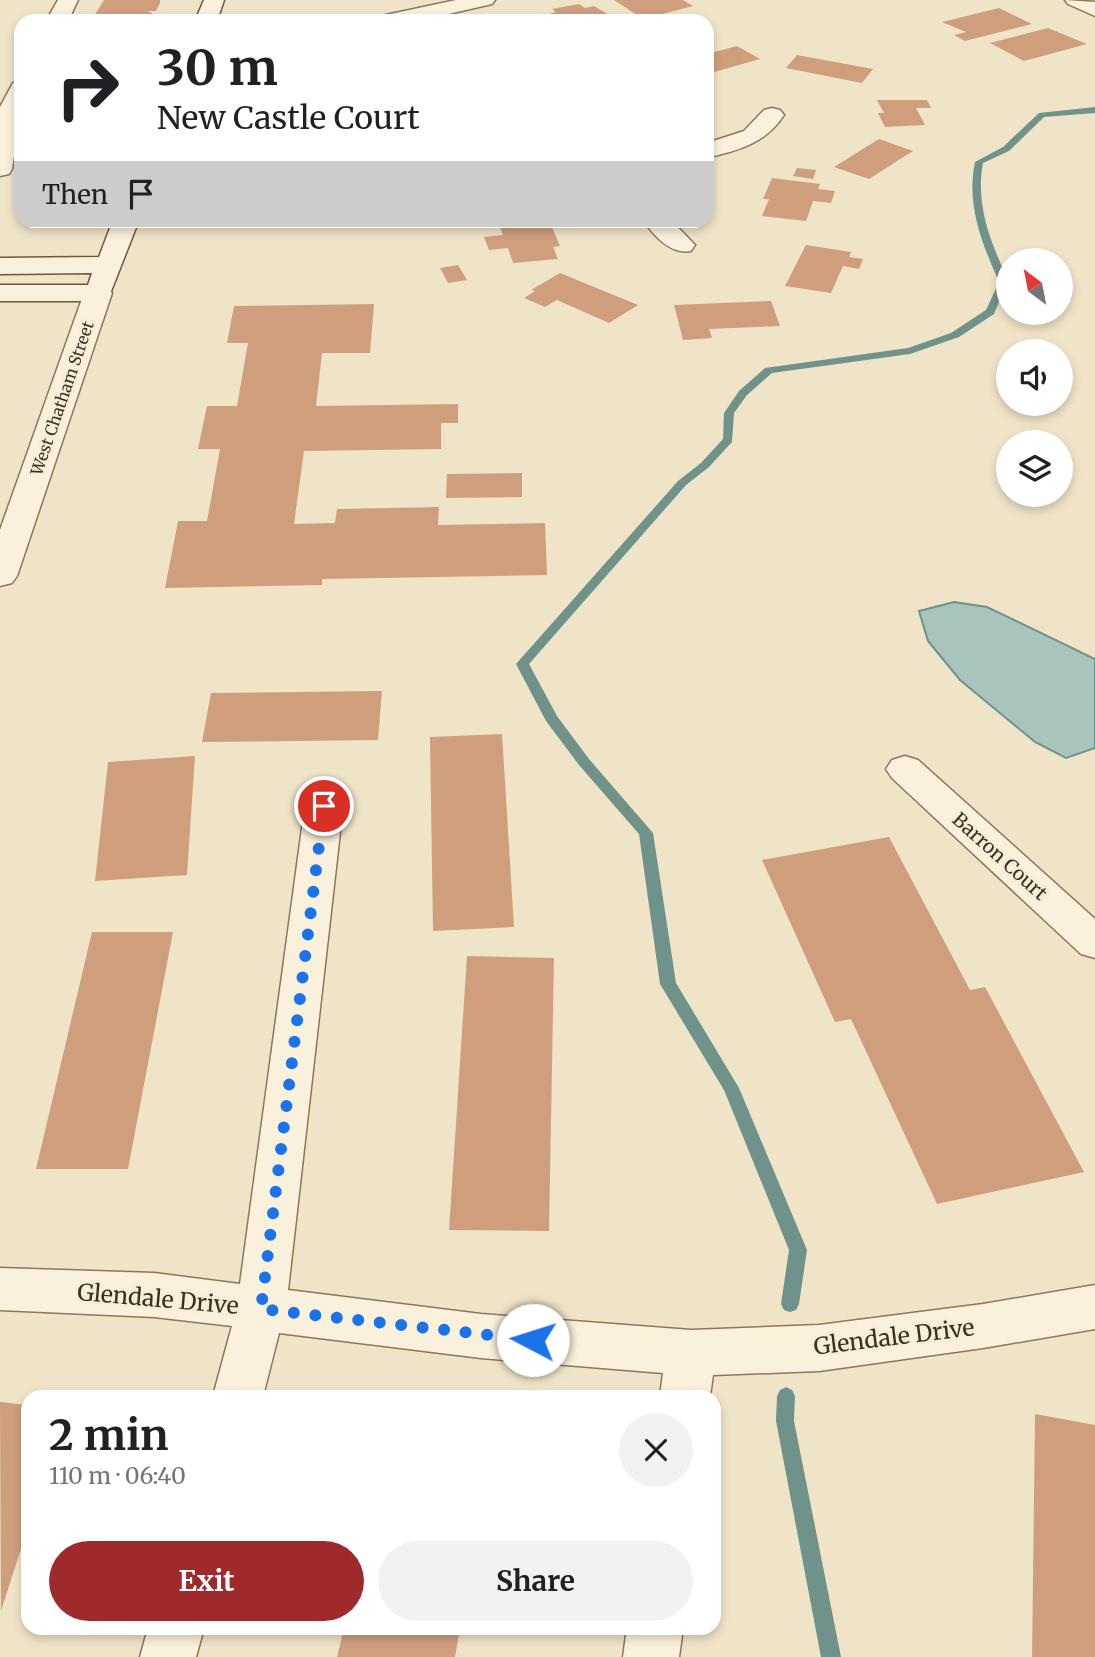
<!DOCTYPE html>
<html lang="en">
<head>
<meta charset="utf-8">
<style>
	:root { --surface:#fff; --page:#f2f2f2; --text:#202124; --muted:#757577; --accent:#9e2a2b }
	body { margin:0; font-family:Merriweather,serif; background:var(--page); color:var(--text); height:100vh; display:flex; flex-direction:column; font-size:26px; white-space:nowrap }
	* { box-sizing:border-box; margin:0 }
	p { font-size:23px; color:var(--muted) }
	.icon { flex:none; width:38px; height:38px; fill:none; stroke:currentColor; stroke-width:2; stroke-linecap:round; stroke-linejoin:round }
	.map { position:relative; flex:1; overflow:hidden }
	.panel { position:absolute; left:21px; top:1390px; width:700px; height:245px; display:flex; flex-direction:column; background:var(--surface); border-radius:21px; box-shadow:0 4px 10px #0003 }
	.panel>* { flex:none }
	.guide { position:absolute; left:14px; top:14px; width:700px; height:214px; border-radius:21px; box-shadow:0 4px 10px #0003; background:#fff; color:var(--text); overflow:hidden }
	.needle { width:46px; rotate:328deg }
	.buttons { position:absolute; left:996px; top:248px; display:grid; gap:14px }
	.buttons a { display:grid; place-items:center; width:77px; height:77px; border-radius:50%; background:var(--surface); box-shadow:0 4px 10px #0003; font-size:35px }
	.pin { position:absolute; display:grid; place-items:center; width:60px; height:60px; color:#fff; margin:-30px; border:4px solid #fff; border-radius:50%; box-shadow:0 2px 7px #0007 }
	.me { position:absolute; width:77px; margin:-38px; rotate:275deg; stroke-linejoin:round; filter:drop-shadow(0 0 5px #0008) }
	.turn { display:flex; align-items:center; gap:24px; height:147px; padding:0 28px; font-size:32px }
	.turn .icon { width:91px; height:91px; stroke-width:2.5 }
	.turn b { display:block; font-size:49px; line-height:60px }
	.then { display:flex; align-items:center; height:66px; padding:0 28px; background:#0003; gap:14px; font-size:26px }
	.round { display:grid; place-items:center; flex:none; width:74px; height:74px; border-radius:37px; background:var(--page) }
	.headline { display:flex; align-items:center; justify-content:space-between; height:119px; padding:0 28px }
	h1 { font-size:42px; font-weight:700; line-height:52px }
	.button { display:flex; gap:14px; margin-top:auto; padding:14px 28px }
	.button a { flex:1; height:80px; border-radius:42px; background:var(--accent); color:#fff; font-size:28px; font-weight:700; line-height:80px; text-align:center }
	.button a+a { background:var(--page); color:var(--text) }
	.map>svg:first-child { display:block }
	.water { fill:#a9c4bc; stroke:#6f938a; stroke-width:2 }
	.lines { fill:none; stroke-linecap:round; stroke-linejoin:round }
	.stream { fill:#6f938a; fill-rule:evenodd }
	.building { fill:#cf9f7d }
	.minor-casing { stroke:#8d765c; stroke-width:3 }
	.tertiary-casing { stroke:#8d765c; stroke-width:3 }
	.secondary-casing { stroke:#6f573f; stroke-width:3 }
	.minor { fill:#faf1dc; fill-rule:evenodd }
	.tertiary { fill:#faf1dc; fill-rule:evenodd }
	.secondary { fill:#faf1dc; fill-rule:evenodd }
	.route { stroke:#1a73e8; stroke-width:12; stroke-dasharray:0 21.6 }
	.labels { text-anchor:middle; stroke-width:6; stroke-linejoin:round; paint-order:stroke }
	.far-street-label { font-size:16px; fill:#3d2e20; stroke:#f7eed8 }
	.street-label { font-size:19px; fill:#3d2e20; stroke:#f7eed8 }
	.near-street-label { font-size:23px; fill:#3d2e20; stroke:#f7eed8 }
</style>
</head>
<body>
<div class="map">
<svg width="1095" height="1657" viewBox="0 0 1095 1657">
	<rect width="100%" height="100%" fill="#f0e4c8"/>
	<path class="water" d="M954,602L987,607L1095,659V748L1066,758L1035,742L960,680L928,641L919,611Z"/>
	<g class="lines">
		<path class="stream" d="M1095,107V113L1044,117L1009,151L983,163C975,205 991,243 1008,280L994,314L959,337L910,354L772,373L747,395L734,413L732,442L709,467L686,485L529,664L557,716L589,759L653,833L676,983L739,1088L807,1250L799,1304L796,1310L790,1312L784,1310L781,1304L789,1250L724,1090L660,984L639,834L579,765L546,721L516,664L678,481L701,463L723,439L724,413L739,391L765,368L908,348L951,333L986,310L999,282C982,243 966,205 975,162L1003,147L1039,113Z
			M786,1387L792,1390L795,1396L794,1421L841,1657H821L776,1421L777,1396L780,1390Z"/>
	</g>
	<path class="building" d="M104,0H160V3L156,11H147L152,13L149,20L91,21Z
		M614,0H683L693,6L643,19Z
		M579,4L585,8L594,6L614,18L604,21H554L546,15L556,12L552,9Z
		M999,8L1032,24L965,41L954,35L966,32L942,22Z
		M1048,28L1087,44L1024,61L990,43Z
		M737,46L760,59L707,74V54Z
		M797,55L873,69L862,83L786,68Z
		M877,100H927L931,108H916L925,125L885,127L878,113H884Z
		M879,139L913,151L869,179L834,167Z
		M797,168L816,170L813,179L793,176Z
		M772,178L820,184L818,189L835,191L831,203L813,201L806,221L762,216L769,199H763Z
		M543,220L545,226L551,225L560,246L553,247L558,259L513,263L508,248L489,250L484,237L503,235L498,222Z
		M806,245L851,252L849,257L863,259L859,269L843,266L831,293L785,286Z
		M458,265L467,280L448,283L440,268Z
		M560,273L638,305L609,323L557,300L545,307L524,298L535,291L531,290Z
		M771,301L780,326L709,329L712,338L683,340L674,305Z
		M374,304L370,353H322L316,406L458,404V423H441V449L304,451L294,524L335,523L337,509L439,507L438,525L545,523L547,575L322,579V585L165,588L178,521H207L220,449H198L207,406H237L248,343H227L234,306Z
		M522,473V497L446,498L447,474Z
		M382,691L378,740L202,742L211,693Z
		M502,734L514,927L433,931L430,737Z
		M195,756L187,875L95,881L108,762Z
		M889,837L970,990L985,987L1084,1172L937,1204L851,1019L835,1022L762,860Z
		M92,932H173L128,1169H36Z
		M467,956L554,958L549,1231L449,1230Z
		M0,1402L28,1405V1527L1,1611Z
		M1035,1414L1095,1425V1657H1032Z
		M344,1628H460L455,1657H337Z"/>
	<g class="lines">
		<g class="minor-casing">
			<path id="minor" d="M58,0H78L68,21H46Z
				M456,0H495L492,4L418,21H378L381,16Z
				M1065,0L1095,2V16L1068,4Z
				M21,81V111L12,169L9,174L0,176V107L13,83Z
				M772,108L780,110L784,115C765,144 739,150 707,158V143L744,131L764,110Z
				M643,220H671L695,245L691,251C671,255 654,236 643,220Z
				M905,756L918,760L1095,919V958L1081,954L892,778L886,769L892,760Z
				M324,793L337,797L343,806L288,1290L481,1314L691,1330L819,1325L983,1304L1095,1285V1329L983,1348L819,1371L713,1375L710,1396H660L663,1373L481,1358L279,1333L263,1396H213L232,1326L154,1317L0,1310V1268L154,1273L240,1284L305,806L311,797Z
				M148,1628H204L196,1657H140Z
				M627,1628H683L679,1657H623Z"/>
		</g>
		<g class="tertiary-casing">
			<path id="tertiary" d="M98,285L108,287L112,293L17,576L12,583L0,586V530L84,293L88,287Z"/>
		</g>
		<g class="secondary-casing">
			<path id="secondary" d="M204,0H224L217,21H195Z
				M113,220H139L108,299L98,301H0V285H88L92,273L0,274V258L99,257Z"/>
		</g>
		<use href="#minor" class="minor"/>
		<use href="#tertiary" class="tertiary"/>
		<use href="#secondary" class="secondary"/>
	</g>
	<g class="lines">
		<path class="route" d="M324,806L261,1309L533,1340"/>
	</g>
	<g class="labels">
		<g class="far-street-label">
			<text transform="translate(62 398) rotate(-71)" y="6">West Chatham Street</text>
		</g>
		<g class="street-label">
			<text transform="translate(1000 856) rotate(42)" y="7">Barron Court</text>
		</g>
		<g class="near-street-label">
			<text transform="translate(158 1299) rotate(5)" y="8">Glendale Drive</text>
			<text transform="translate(894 1337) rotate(-7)" y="8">Glendale Drive</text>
		</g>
	</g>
</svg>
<div class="buttons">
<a><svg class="needle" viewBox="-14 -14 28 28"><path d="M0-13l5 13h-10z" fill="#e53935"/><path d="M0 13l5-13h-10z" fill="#757577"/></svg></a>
<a><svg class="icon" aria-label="sound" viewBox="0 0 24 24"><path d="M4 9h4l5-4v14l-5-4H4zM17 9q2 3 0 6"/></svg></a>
<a><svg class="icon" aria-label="layers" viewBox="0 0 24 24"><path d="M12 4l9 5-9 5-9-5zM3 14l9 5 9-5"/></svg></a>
</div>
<div class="pin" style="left:324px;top:806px;background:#d93025"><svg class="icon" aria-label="arrive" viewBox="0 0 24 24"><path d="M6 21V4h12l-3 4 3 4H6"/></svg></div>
<svg class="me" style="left:533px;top:1340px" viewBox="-20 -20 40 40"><circle r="19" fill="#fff"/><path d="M0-13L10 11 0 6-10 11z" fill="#1a73e8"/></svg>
<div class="guide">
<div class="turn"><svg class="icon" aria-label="right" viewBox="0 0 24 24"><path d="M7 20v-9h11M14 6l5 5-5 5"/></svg><div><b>30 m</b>New Castle Court</div></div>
<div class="then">Then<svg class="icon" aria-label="arrive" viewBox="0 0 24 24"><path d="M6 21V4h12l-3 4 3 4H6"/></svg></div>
</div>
<section class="panel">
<div class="headline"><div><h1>2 min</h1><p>110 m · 06:40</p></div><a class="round"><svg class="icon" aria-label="close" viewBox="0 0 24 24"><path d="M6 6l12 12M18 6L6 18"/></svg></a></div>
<div class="button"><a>Exit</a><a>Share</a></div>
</section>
</div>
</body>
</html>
